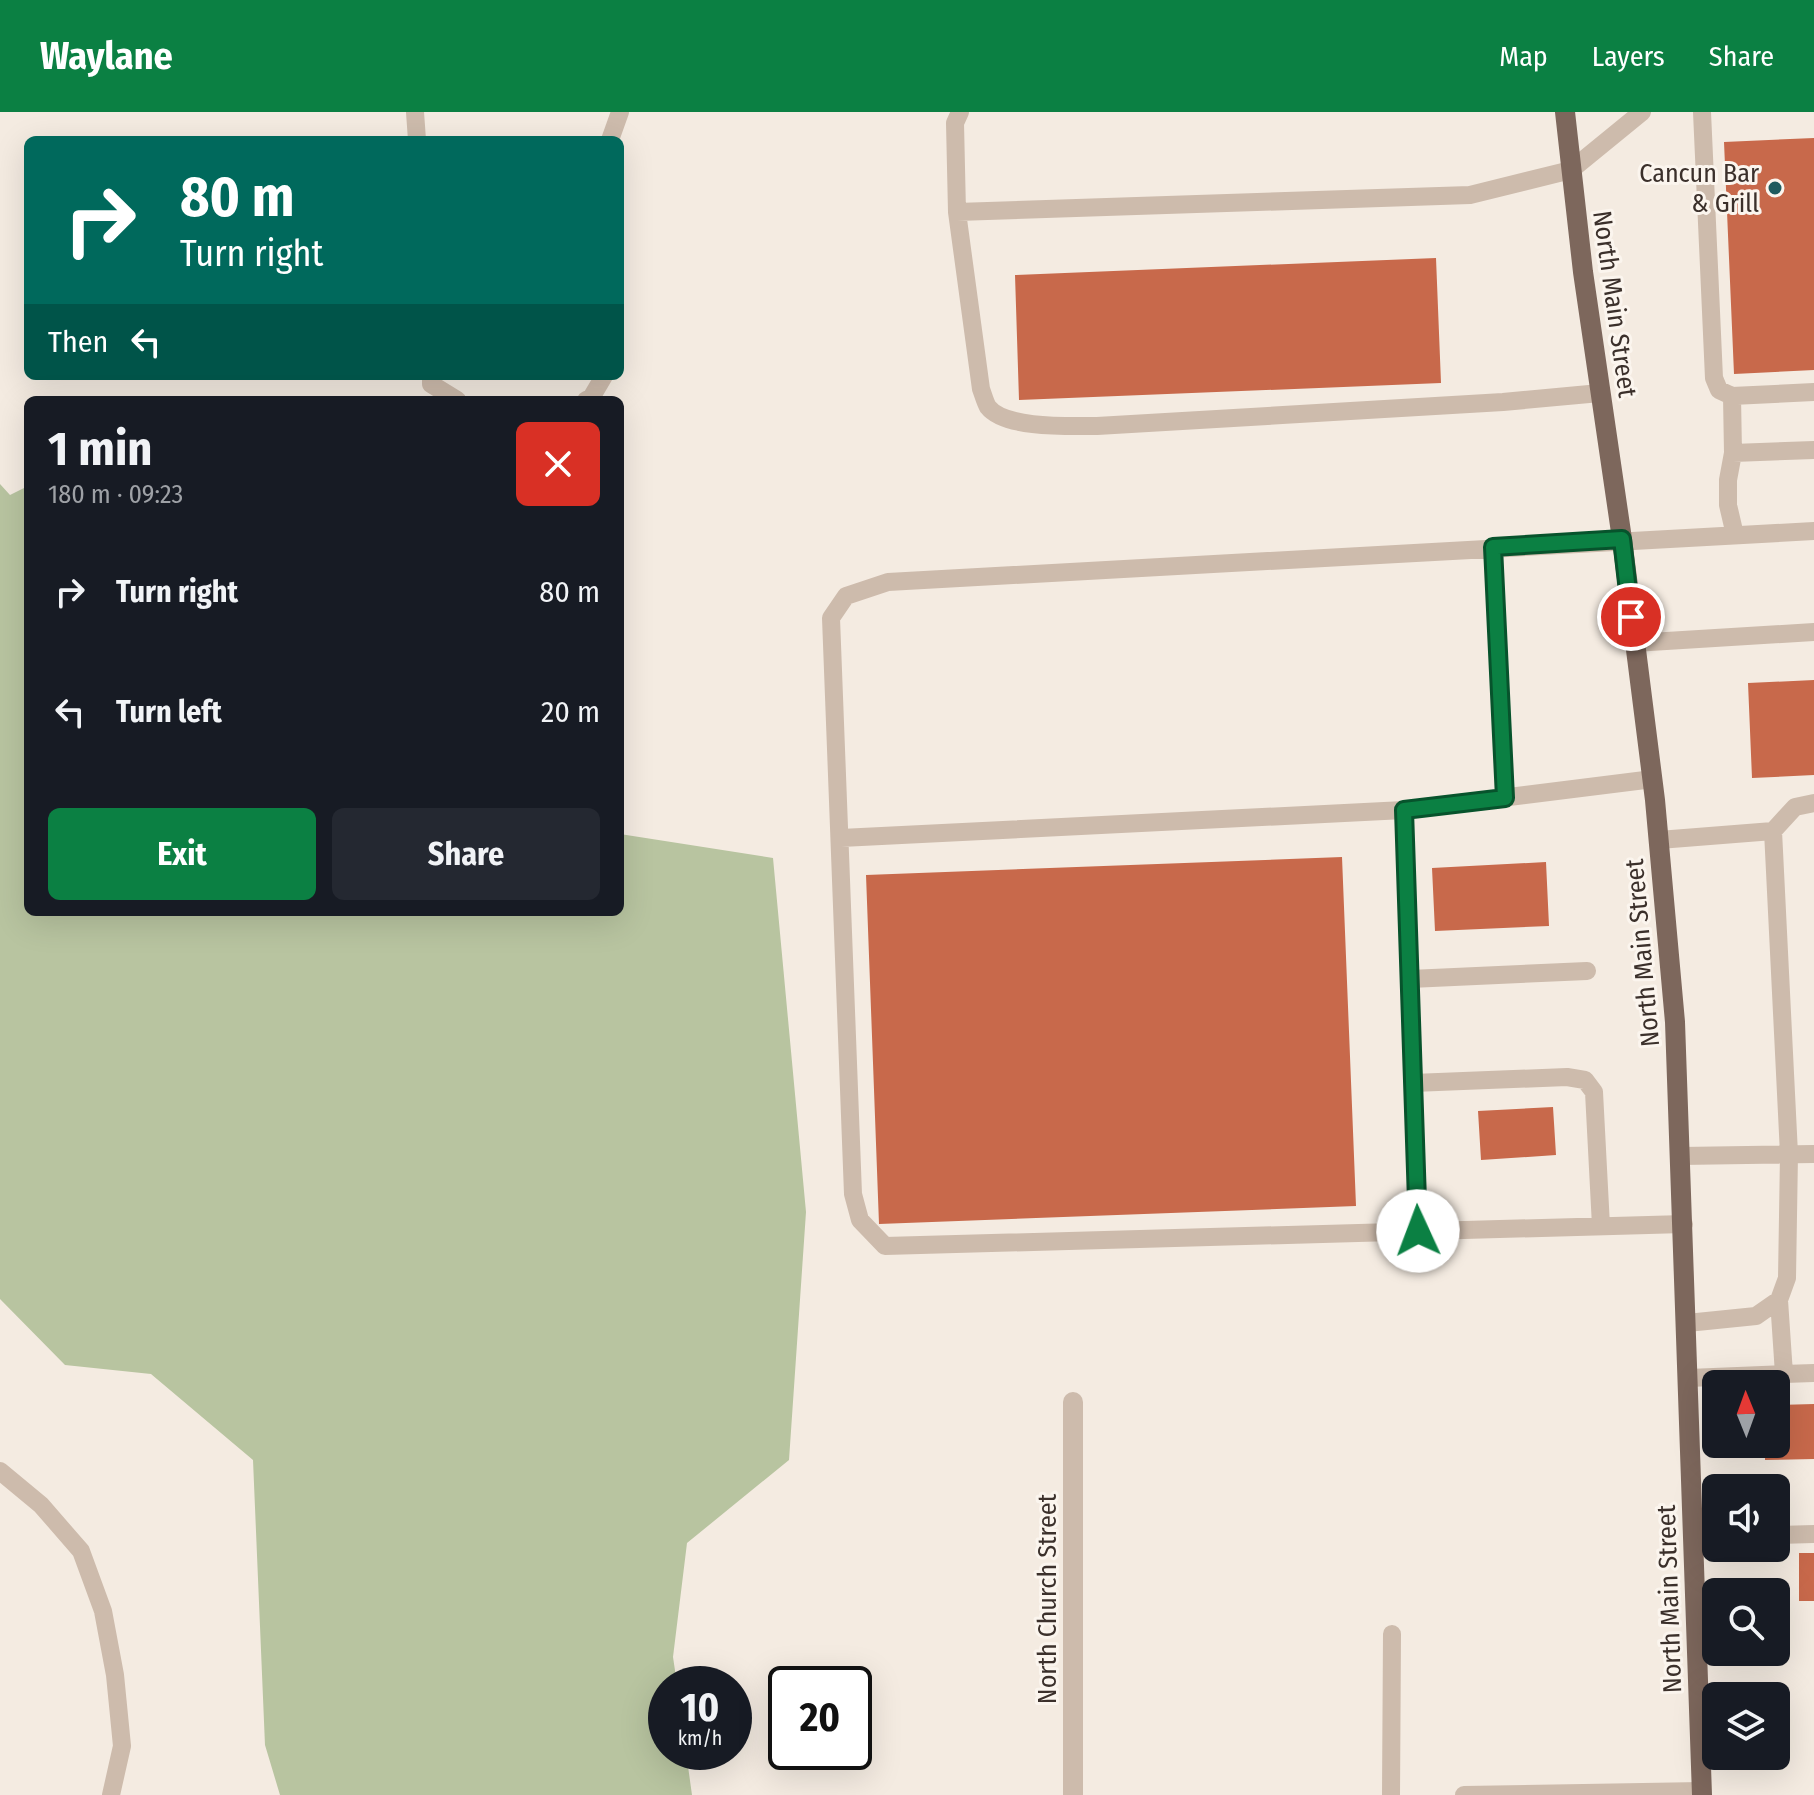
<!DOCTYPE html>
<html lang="en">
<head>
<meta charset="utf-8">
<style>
	:root { --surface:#171b24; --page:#242831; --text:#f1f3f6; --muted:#9ea1a6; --accent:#0b8043 }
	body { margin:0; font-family:"Fira Sans Condensed",sans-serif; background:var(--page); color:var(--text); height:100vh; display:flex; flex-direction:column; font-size:30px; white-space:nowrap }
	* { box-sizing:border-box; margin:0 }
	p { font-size:26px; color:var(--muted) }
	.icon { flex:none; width:44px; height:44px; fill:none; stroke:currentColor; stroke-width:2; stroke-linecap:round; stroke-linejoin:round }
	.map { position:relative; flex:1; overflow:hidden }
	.side { position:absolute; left:24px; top:284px; width:600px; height:520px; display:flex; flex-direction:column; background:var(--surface); border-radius:12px; box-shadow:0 8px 32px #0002 }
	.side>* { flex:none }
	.top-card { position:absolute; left:24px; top:24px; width:600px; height:244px; border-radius:12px; box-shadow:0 8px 32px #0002; background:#00695c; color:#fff; overflow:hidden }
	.needle { width:52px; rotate:359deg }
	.controls { position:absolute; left:1702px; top:1258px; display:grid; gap:16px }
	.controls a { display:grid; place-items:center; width:88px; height:88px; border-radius:12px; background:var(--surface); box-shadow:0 8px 32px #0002; font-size:40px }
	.speed { position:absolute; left:648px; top:1554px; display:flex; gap:16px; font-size:40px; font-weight:700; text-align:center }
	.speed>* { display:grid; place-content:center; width:104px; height:104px; border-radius:50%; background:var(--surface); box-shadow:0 8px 32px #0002; line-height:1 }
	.speed small { font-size:20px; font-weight:400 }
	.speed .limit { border:4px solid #111; border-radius:12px; background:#fff; color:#111 }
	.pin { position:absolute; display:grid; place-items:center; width:68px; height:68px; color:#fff; margin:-34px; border:4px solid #fff; border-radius:50%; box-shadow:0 2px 8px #0007 }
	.me { position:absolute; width:88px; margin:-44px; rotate:358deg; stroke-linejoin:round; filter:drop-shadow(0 0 6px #0008) }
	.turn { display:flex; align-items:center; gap:28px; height:168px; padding:0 24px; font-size:36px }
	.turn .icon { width:104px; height:104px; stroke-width:2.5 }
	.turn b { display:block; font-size:56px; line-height:68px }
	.then { display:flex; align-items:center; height:76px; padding:0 24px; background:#0003; gap:16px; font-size:30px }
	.round { display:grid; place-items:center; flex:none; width:84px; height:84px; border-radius:12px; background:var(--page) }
	.head { display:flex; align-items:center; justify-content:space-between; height:136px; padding:0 24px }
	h1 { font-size:48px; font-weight:700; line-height:60px }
	.primary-button { display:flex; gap:16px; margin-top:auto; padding:16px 24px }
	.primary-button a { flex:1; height:92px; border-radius:12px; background:var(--accent); color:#fff; font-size:32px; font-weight:700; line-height:92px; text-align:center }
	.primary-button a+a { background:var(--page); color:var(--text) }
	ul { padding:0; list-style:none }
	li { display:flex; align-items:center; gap:24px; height:120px; padding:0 24px }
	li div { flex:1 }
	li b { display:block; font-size:30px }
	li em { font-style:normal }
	header { display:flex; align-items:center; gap:48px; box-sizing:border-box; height:112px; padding:0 40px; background:var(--accent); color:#fff }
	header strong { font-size:38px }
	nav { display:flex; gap:44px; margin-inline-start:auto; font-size:28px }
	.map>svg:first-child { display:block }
	.green { fill:#b8c4a0 }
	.building { fill:#c8694b }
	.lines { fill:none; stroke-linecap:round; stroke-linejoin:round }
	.lane { stroke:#cdbbac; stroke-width:18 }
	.street { stroke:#cdbbac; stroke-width:20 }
	.primary { stroke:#7d675c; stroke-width:20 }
	.route-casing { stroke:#07532c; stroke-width:20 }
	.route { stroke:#0b8043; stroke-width:14 }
	.poi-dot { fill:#1f5a5e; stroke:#fbf5ee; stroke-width:3 }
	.labels { text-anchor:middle; stroke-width:6; stroke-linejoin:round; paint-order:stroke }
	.poi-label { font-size:26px; fill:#3b302b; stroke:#fbf5ee; text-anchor:end }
	.street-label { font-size:26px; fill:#3b302b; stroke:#fbf5ee }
</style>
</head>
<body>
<header>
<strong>Waylane</strong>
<nav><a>Map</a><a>Layers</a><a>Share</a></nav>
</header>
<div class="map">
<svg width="1814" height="1683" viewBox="0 0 1814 1683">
	<rect width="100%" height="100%" fill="#f4ebe1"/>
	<path class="green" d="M0,372L10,383L28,374V800H620V722L773,746L806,1100L789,1348L687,1431L673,1545L677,1572H666V1640H686L692,1683H280L265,1633L253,1348L151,1262L65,1253L0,1187Z"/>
	<path class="building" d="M1814,26V258L1734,262L1724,30Z
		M1436,146L1441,271L1019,288L1015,163Z
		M1814,568V663L1752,666L1748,571Z
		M1342,745L1356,1094L879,1112L866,763Z
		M1546,750L1549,814L1435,819L1432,756Z
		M1553,995L1556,1043L1481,1048L1478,999Z
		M1814,1292V1347L1765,1348V1332H1776V1293Z
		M1799,1441H1814V1489H1799Z"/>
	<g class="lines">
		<path class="lane" d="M415,0L417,28
			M1702,0L1714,266L1719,278L1732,284L1814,280
			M610,28L620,0
			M957,100L955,11L960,0
			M431,264V272L457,288
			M1600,281L1503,290L1097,314C1071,314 1005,317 988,295C985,290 983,282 981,277L957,100L1470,83L1571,58L1642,0
			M1732,284L1733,341L1728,368V393L1735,423
			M586,288L591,286L604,264
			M1733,341L1814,338
			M1493,435L1505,686
			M1634,531L1814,520
			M1404,698L1418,1119
			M841,726L1404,698L1653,667
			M1659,728L1773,719L1795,695L1814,691
			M1410,867L1587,859
			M1413,971L1567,965L1585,968L1594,980L1601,1114
			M1681,1044L1814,1042
			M1684,1112L885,1134L860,1108L853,1082L831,506L846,484L888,470L1814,419
			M1687,1211L1756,1204L1779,1188L1787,1166L1789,1042L1773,719
			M1784,1262L1814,1261
			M1689,1266L1784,1262L1779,1188
			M0,1359L41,1393L81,1439L103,1499L115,1563L122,1634L111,1683
			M1776,1423L1814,1422
			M1694,1424H1716
			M1391,1683L1392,1522
			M1464,1683L1702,1679"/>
		<path class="street" d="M1073,1290V1683"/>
		<path class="primary" d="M1565,0L1583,160L1622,427L1655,688L1675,910L1702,1683"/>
	</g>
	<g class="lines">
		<g class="route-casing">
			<path id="route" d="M1418,1119L1404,698L1505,686L1493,435L1622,427L1631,505"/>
		</g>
		<use href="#route" class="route"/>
	</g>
	<circle class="poi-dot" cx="1775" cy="76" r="8"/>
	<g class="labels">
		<g class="poi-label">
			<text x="1759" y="70">Cancun Bar<tspan x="1759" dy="30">&amp; Grill</tspan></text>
		</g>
		<g class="street-label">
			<text transform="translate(1615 192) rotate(82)" y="9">North Main Street</text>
			<text transform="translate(1642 841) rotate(-95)" y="9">North Main Street</text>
			<text transform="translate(1047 1487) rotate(-90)" y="9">North Church Street</text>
			<text transform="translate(1669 1487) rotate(-92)" y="9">North Main Street</text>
		</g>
	</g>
</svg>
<div class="controls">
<a><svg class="needle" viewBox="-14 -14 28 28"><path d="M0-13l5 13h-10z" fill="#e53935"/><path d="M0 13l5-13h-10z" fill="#9ea1a6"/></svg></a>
<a><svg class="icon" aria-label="sound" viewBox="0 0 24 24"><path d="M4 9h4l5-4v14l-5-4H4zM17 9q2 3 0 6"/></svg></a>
<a><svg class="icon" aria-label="search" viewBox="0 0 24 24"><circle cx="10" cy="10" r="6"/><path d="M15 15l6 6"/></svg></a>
<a><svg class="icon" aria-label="layers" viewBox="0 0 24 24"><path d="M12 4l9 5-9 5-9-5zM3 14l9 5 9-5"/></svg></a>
</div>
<div class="speed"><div>10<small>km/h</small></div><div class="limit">20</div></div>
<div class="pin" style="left:1631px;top:505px;background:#d93025"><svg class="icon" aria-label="arrive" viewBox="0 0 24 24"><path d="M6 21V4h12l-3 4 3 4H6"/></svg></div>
<svg class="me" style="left:1418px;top:1119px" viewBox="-20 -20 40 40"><circle r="19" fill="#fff"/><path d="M0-13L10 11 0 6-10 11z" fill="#0b8043"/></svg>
<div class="top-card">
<div class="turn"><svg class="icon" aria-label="right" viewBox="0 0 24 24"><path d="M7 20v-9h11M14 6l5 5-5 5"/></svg><div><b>80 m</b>Turn right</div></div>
<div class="then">Then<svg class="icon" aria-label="left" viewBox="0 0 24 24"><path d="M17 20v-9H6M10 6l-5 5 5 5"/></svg></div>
</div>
<section class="side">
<div class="head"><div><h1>1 min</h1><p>180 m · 09:23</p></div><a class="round" style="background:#d93025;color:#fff"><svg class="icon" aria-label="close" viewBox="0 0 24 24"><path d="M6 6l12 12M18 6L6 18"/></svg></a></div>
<ul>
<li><svg class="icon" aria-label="right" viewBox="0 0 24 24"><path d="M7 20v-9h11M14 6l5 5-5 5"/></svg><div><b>Turn right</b></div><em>80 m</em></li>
<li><svg class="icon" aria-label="left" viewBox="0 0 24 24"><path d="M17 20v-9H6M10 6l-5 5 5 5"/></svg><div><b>Turn left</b></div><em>20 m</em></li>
</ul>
<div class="primary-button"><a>Exit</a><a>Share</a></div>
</section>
</div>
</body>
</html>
